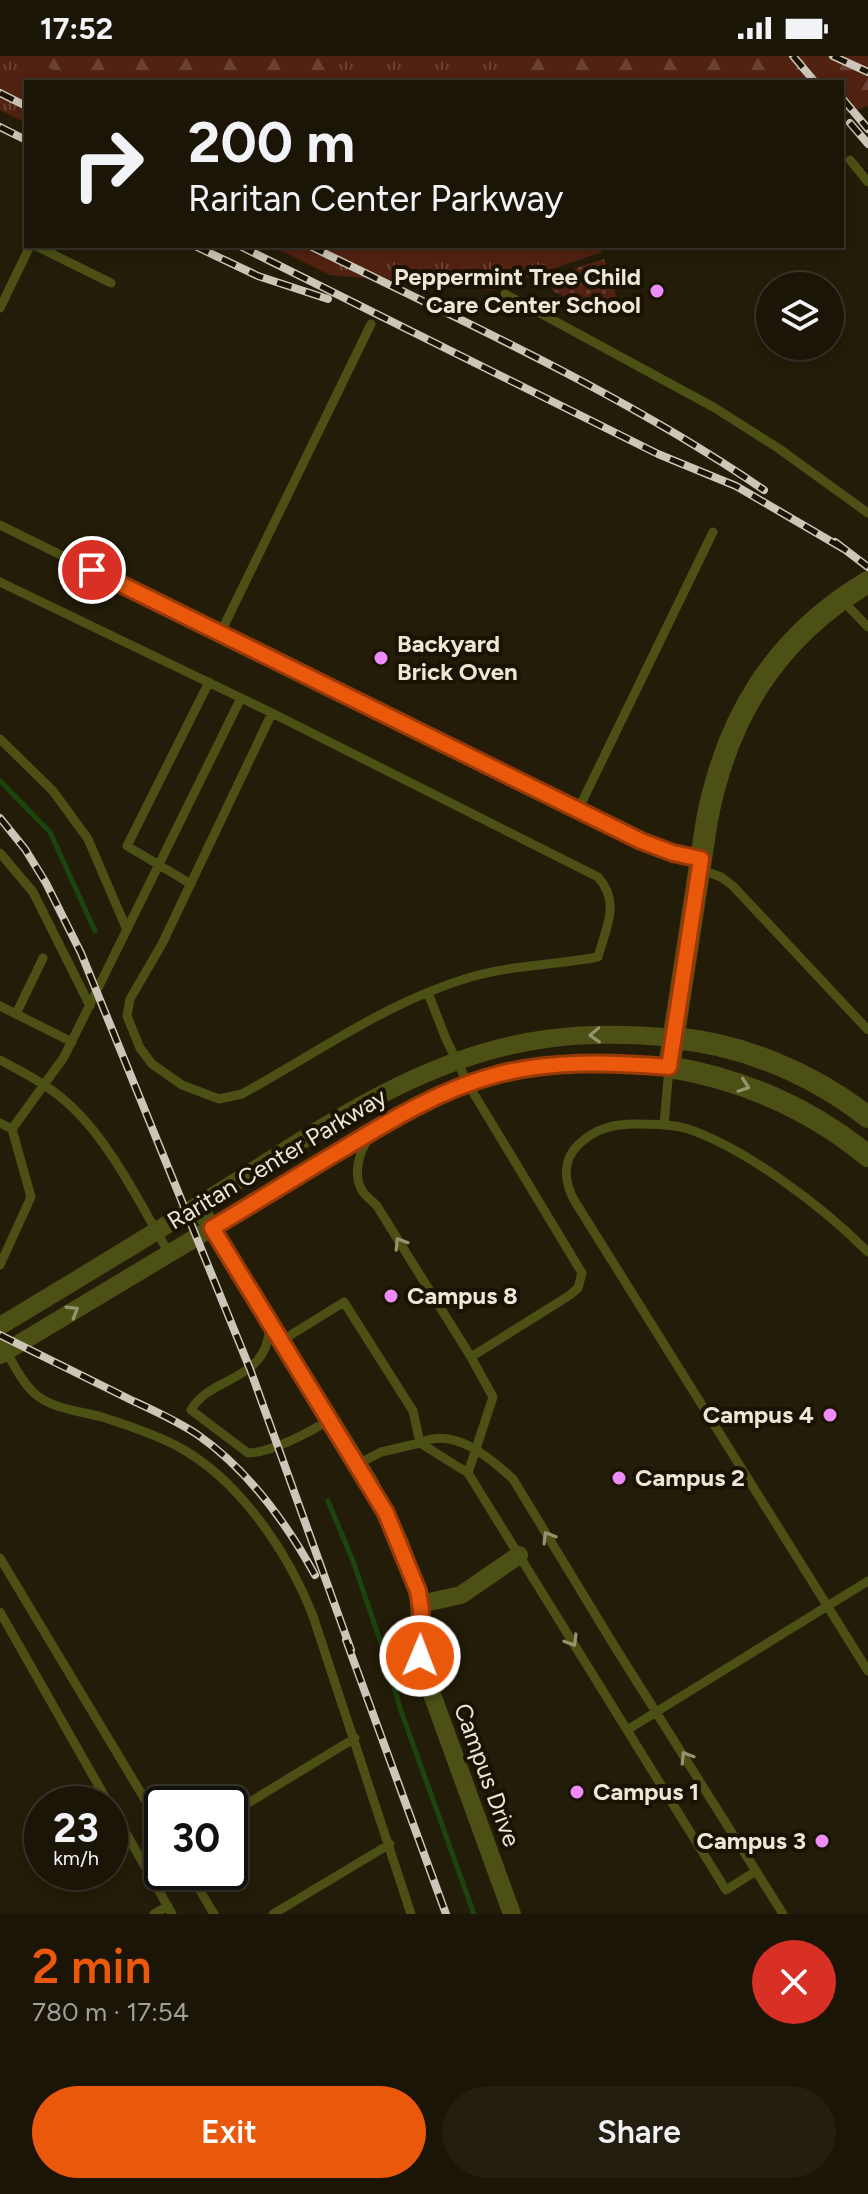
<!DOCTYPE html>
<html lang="en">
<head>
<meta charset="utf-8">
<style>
	:root { --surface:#1a1506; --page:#231e10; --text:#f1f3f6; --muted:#9f9f9b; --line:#383428; --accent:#ea580c }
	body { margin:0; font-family:Figtree,sans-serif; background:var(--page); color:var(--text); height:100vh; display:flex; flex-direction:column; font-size:30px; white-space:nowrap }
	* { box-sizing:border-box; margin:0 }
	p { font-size:26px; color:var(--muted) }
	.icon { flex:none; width:44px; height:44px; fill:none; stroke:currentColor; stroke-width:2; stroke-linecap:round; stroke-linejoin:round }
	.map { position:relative; height:1858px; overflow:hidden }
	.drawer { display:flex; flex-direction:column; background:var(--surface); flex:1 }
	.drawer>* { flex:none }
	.guide { position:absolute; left:24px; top:24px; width:820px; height:168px; border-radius:0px; box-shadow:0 4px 12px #0003,0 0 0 2px var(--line); background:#1a1506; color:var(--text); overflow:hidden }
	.tools { position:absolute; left:756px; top:216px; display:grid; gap:16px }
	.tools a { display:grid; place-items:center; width:88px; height:88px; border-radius:50%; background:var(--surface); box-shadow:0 4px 12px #0003,0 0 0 2px var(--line); font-size:40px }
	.speed { position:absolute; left:24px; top:1730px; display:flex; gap:16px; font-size:40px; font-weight:700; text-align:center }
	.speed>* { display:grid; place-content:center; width:104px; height:104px; border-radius:50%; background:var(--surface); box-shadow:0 4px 12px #0003,0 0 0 2px var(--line); line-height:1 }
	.speed small { font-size:20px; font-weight:400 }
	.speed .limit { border:4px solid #111; border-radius:12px; background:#fff; color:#111 }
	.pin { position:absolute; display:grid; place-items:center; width:68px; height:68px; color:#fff; margin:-34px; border:4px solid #fff; border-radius:50%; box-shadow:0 2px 8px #0007 }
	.me { position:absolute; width:88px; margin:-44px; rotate:1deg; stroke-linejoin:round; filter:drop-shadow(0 0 6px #0008) }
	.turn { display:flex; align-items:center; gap:28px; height:168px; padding:0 32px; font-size:36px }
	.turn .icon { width:104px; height:104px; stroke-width:2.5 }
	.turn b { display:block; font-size:56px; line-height:68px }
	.round { display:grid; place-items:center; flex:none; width:84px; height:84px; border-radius:42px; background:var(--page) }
	.headline { display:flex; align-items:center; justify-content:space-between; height:136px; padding:0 32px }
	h1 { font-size:48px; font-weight:600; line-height:60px; color:var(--accent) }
	.button { display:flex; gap:16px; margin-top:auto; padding:16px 32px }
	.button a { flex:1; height:92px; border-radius:48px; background:var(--accent); color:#fff; font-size:32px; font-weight:600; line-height:92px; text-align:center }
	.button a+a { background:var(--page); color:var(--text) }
	.status { display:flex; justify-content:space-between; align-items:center; height:56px; padding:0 40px; background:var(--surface); direction:ltr }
	.status svg { height:22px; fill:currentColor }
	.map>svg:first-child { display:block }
	.grass { fill:url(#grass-tufts) }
	.forest { fill:url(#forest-firs) }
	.park { fill:url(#park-dots) }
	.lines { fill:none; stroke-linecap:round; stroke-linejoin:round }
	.stream { stroke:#1c440d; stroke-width:5 }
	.service { stroke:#4c5015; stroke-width:9 }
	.minor { stroke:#4c5015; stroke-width:18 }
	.tertiary { stroke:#4c5015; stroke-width:22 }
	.rail-casing { stroke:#cbc6b7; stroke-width:8 }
	.rail { stroke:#1a1302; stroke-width:5; stroke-dasharray:15; stroke-linecap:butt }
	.oneway { stroke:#94946e }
	.route-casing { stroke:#983908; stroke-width:20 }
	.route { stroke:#ea580c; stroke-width:14 }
	.poi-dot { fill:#ed8cf9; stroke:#1a1302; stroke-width:3 }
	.labels { text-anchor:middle; stroke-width:8; stroke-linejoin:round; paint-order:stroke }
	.poi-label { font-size:24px; font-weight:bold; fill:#ece7da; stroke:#1a1302; text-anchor:start }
	.street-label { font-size:24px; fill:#ece7da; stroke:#1a1302 }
</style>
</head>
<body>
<div class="status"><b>17:52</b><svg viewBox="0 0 49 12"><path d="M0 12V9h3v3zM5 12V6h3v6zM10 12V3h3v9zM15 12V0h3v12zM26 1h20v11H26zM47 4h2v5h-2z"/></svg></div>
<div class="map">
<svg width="868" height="1858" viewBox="0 0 868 1858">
	<defs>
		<pattern id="grass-tufts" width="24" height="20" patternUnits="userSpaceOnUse" patternTransform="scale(2)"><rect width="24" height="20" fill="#512111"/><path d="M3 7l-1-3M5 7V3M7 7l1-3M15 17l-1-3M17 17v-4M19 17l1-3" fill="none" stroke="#6a4133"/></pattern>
		<pattern id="forest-firs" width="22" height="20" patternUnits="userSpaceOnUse" patternTransform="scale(2)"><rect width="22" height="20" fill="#512111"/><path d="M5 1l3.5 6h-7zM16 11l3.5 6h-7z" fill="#6a4133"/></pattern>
		<pattern id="park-dots" width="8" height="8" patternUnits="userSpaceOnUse" patternTransform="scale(2)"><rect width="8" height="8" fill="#512111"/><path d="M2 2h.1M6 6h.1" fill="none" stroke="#6a4133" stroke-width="1.8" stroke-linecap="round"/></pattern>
	</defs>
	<rect width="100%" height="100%" fill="#231c08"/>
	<path class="grass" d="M0,0H23L79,26H26V67L0,54Z
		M340,0H537L505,26H314Z
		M271,190H600L602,196L491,234L330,219Z"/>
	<path class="forest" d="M23,0H340L314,26H79Z
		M537,0H868V50L842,59V26H505Z"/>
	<path class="park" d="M604,203L619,248L594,256L553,235L548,221Z"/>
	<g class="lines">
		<path class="stream" d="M0,725L50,776L95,875
			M328,1445L353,1505L385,1599L400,1652L474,1858"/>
		<path class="service" d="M850,104L868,126
			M36,190L111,227
			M505,238L715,352L778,392L868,457
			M0,252L30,190
			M0,469L641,785L662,794L700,803
			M0,526L241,642L272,657L598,821C621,847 606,871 598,901C555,909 512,909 471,921C388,945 317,997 242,1038L219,1043L182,1029L152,1008L140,992L127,960L130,943L162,888L272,657
			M841,543L868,571
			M220,578L371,268
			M0,683L53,735L88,783L127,874
			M578,754L713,476
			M0,797L33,836L90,950
			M702,814L721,821L733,830L868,974
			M191,828L127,790L209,626
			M428,937L446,983L468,1028L582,1217L578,1232L570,1239L471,1301L493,1341L468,1417
			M0,950L72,986
			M16,958L43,902
			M0,1004C26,1018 52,1031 73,1052C112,1089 141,1150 169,1197
			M0,1067L12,1073L31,1141L0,1209
			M664,1069L669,1012
			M12,1073L64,1001L241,642
			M370,1081C359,1094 352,1120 363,1136C367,1141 372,1145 377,1150L471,1301
			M868,1196C824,1152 745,1091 685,1072C669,1068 652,1068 636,1068C614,1068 596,1072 579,1088C562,1104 564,1125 574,1144L868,1615
			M270,1270C266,1328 212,1318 191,1354L248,1397C270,1397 311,1376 330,1363
			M0,1285C11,1302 19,1323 34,1337C51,1353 80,1355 102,1361C127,1369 154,1378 177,1390C239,1423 288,1496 313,1560L411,1858
			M281,1285L344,1246L413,1355L420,1387L381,1396L358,1408
			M0,1502L162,1772
			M0,1556L109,1748
			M627,1674L868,1525
			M110,1749L172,1858
			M230,1758L355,1682
			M756,1815L615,1591L513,1423C490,1402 454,1370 420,1387L468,1417L726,1834L756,1815L783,1858
			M189,1816L214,1858
			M154,1858L168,1850
			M273,1858L390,1788"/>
		<path class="minor" d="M198,1150L368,1424L400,1487L419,1541L421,1608L512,1858
			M0,1270C75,1225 149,1180 223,1134C323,1071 426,999 546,983C588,977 631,978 673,982
			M0,1299C95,1242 190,1185 285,1128C352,1088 419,1039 494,1020C550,1005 612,1005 669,1011
			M420,1548L461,1539L519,1499"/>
		<path class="tertiary" d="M868,526C776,581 727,660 707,764L669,1011C742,1023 811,1053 868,1100
			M673,982C743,988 813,1018 868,1061"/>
		<g class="rail-casing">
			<path id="rail" d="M793,0L815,26
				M833,0L868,16
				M0,37L26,50
				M842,42L868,73
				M850,67L868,88
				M0,71L26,84
				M195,190L258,220L328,243
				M240,190L658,398L736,430L844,493
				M310,190C464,266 622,337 764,434
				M835,486L868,511
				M0,762L25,793L46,827L81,897L250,1313L351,1594
				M0,1279C42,1300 85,1321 127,1342C150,1353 176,1364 198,1379C248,1414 286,1466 315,1519
				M346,1584L446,1858"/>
		</g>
		<use href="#rail" class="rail"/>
	</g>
	<defs><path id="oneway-chevron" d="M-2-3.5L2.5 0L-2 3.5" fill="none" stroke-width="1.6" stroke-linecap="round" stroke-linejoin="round" transform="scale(2)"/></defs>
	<g class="oneway">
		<use href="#oneway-chevron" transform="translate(595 979) rotate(178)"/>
		<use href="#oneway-chevron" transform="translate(744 1030) rotate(19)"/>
		<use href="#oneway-chevron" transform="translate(400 1187) rotate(-122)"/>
		<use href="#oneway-chevron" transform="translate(73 1255) rotate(-31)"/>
		<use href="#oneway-chevron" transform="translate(548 1481) rotate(-121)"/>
		<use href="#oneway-chevron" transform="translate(572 1585) rotate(59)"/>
		<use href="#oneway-chevron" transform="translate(686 1701) rotate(-122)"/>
	</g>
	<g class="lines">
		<g class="route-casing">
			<path id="route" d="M92,514L641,785L673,797L701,803L669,1011C612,1006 548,1004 492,1020C438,1035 391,1064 343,1093C299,1119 256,1146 212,1172L386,1457L418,1535L421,1554L420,1600"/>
		</g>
		<use href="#route" class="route"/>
	</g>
	<g class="poi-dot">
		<circle cx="657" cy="235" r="8"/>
		<circle cx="381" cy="602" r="8"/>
		<circle cx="391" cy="1240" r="8"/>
		<circle cx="830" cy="1359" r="8"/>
		<circle cx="619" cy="1422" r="8"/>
		<circle cx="577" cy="1736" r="8"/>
		<circle cx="822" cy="1785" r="8"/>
	</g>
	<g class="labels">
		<g class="poi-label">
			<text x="641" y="229" text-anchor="end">Peppermint Tree Child<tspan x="641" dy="28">Care Center School</tspan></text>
			<text x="397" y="596">Backyard<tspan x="397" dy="28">Brick Oven</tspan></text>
			<text x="407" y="1248">Campus 8</text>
			<text x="814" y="1367" text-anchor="end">Campus 4</text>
			<text x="635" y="1430">Campus 2</text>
			<text x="593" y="1744">Campus 1</text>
			<text x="806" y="1793" text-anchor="end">Campus 3</text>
		</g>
		<g class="street-label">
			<text transform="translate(277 1103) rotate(-31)" y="8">Raritan Center Parkway</text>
			<text transform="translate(487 1719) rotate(70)" y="8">Campus Drive</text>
		</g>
	</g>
</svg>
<div class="tools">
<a><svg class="icon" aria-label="layers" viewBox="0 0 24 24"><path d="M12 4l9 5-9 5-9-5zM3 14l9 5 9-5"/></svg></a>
</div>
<div class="speed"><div>23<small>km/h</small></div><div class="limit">30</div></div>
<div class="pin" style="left:92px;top:514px;background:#d93025"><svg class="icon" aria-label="arrive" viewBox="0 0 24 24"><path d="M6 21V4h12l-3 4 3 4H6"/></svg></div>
<svg class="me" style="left:420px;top:1600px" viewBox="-20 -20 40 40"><circle r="17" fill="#ea580c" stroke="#fff" stroke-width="3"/><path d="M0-11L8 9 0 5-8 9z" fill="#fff"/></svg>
<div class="guide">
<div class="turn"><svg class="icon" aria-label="right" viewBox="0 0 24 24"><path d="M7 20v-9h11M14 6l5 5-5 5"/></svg><div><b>200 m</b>Raritan Center Parkway</div></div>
</div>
</div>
<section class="drawer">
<div class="headline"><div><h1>2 min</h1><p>780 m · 17:54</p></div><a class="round" style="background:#d93025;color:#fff"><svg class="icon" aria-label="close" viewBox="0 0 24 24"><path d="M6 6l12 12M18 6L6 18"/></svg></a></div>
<div class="button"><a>Exit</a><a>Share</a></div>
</section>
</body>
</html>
